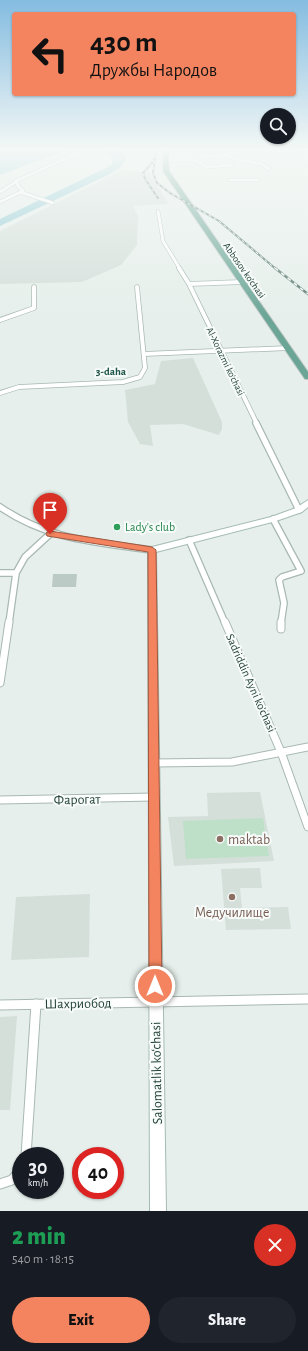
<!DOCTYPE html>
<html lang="en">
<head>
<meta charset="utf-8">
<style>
	:root { --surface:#171b24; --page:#20242c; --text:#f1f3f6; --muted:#9ea1a6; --accent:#f4845f }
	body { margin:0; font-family:"Alegreya Sans",sans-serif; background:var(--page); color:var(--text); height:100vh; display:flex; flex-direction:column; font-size:15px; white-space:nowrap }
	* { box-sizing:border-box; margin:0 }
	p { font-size:13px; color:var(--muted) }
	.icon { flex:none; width:22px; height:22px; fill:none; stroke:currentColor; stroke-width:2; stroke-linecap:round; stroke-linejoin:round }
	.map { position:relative; height:1211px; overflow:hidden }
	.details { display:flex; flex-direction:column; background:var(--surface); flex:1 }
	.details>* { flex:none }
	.guide { position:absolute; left:12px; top:12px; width:284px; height:84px; border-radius:4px; box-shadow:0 1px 3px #0004; background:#f4845f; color:#111; overflow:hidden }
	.tools { position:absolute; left:260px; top:108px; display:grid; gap:8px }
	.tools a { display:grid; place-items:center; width:36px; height:36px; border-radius:50%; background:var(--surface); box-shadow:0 1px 3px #0004; font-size:20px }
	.speed { position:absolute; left:12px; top:1147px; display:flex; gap:8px; font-size:20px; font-weight:700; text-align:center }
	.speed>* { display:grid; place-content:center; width:52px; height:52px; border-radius:50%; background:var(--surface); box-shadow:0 1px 3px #0004; line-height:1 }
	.speed small { font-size:10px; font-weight:400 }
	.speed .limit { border:6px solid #d22; background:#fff; color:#111 }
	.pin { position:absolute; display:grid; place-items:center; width:34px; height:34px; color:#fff; margin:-41px -17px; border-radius:50% 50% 50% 0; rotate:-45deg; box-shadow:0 0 4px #0007 }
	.pin .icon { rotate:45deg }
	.me { position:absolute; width:44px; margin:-22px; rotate:0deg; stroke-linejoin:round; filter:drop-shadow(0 0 3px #0008) }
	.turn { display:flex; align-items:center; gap:14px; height:84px; padding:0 12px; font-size:18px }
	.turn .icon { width:52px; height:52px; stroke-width:2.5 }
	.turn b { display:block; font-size:28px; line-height:34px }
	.round { display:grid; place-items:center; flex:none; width:42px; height:42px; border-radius:21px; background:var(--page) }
	.headline { display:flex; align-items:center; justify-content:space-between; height:68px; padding:0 12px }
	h1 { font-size:24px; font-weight:800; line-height:30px; color:#1e9e55 }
	.action { display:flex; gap:8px; margin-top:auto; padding:8px 12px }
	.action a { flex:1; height:46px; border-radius:24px; background:var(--accent); color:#111; font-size:16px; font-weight:800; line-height:46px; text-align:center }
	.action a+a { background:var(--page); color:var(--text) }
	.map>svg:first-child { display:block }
	.built { fill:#d4dfda }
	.green { fill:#bfe0c8 }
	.water { fill:#8ec9d4 }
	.building { fill:#bbcac4 }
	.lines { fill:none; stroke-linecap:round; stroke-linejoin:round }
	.street-far4-casing { stroke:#a8b8b2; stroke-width:4 }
	.street-far3-casing { stroke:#a8b8b2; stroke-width:5.5 }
	.street-far2-casing { stroke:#a8b8b2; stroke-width:8 }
	.street-far1-casing { stroke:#a8b8b2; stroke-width:9 }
	.street-casing { stroke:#a8b8b2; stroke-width:11 }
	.secondary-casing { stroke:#a4bbb3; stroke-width:2 }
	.primary-casing { stroke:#c2cac8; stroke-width:2 }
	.street-far4 { stroke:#fff; stroke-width:3 }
	.street-far3 { stroke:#fff; stroke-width:4 }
	.street-far2 { stroke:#fff; stroke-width:5.5 }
	.street-far1 { stroke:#fff; stroke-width:7 }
	.street { stroke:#fff; stroke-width:9 }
	.secondary { fill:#fff; fill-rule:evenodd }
	.primary { fill:#6aa596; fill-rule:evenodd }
	.rail-far1-casing { stroke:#5f7d75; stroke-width:2 }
	.rail-casing { stroke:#5f7d75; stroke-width:2.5 }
	.rail-far1 { stroke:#f7fbf9; stroke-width:1; stroke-dasharray:3; stroke-linecap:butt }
	.rail { stroke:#f7fbf9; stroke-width:1.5; stroke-dasharray:4; stroke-linecap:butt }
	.route { fill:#f4845f; stroke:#9f563e }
	.leisure-dot { fill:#2e9e5b; stroke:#f7fbf9; stroke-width:1.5 }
	.education-dot { fill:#8d6e63; stroke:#f7fbf9; stroke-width:1.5 }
	.labels { text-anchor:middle; stroke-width:4; stroke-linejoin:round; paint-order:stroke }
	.far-street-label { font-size:10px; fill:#24423a; stroke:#f7fbf9 }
	.far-neighbourhood-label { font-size:11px; font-weight:bold; fill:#1f5548; stroke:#f7fbf9 }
	.leisure-label { font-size:12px; fill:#27864d; stroke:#f7fbf9; text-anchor:start }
	.street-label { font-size:12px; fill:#24423a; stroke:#f7fbf9 }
	.near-street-label { font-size:14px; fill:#24423a; stroke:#f7fbf9 }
	.near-education-label { font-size:14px; fill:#785e54; stroke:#f7fbf9; text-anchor:start }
</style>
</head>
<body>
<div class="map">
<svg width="308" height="1211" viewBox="0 0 308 1211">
	<rect width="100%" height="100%" fill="#e6efeb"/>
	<path class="built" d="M123,170L149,173L169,204L133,206L138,216L137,245L121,265L82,282L0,284V231Z
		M193,358L222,422V429L219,435L183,424L150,425L153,446L140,444L128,422L125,390L155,384L161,361Z
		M260,792L274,861L174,866L168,817L208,816L207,793Z
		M260,868L262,888H240L242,908L288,907L291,929L226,930L221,869Z
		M90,894L89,957L11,960L16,897Z
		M17,1016L10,1110H0V1017Z"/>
	<path class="green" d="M263,818L269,856L186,859L183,821Z"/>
	<path class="water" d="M0,149H66V150L0,175Z
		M99,149H119L126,157C124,166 116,171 108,175L0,226V219L108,167L112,164L113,157Z"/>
	<path class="building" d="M53,574H77L76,587H52Z"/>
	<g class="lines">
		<g class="street-far4-casing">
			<path id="street-far4" d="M229,155L232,158L262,164L269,169
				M166,160H194L207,167L232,165
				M202,162V157L229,155L228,150
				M229,180H258
				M0,192L20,179L87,149
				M20,192L53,203
				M0,202L23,191L18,186L16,181
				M158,211L163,241L180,269"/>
		</g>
		<g class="street-far3-casing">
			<path id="street-far3" d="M179,268L189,284L257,424
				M189,284L242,282
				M0,320L34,308V287
				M144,354L288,348
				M0,393L19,387L123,382L140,377L145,368L137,287"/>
		</g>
		<g class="street-far2-casing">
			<path id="street-far2" d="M256,423L299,510
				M0,507C48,540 96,542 152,550
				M273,519L301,571L282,577L279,580L284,603L281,623
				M189,540L225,623
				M0,573H16
				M9,623L16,573L25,557L50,534"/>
		</g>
		<g class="street-far1-casing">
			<path id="street-far1" d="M225,622L281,752L308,827
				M281,622V629
				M0,683L9,622
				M154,763L232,762L308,747
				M0,800L154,797"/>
		</g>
		<g class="street-casing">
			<path id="street" d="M0,1005L308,999
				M26,1156L36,1004
				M0,1184L12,1180L21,1170"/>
		</g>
		<g class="secondary-casing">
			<path id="secondary" d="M308,500V507L302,512L276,521L156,552L166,1211H150L148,550L152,547L271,517L296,508Z"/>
		</g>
		<g class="primary-casing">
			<path id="primary" d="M164,149H168L169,171L308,372V379H305L163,171Z"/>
		</g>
		<use href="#street-far4" class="street-far4"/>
		<use href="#street-far3" class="street-far3"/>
		<use href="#street-far2" class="street-far2"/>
		<use href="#street-far1" class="street-far1"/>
		<use href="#street" class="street"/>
		<use href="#secondary" class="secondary"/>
		<use href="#primary" class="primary"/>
		<g class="rail-far1-casing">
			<path id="rail-far1" d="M155,149L156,153L153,173L157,183L170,193L219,221L276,269
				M153,159L152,163L143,173L145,179L158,198"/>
		</g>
		<g class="rail-casing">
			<path id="rail" d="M275,268L308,294"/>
		</g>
		<use href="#rail-far1" class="rail-far1"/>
		<use href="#rail" class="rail"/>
	</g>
	<linearGradient id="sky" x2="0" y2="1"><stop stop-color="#84bce0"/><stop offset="0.47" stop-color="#f4f8f6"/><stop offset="1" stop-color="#f4f8f6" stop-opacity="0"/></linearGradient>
	<rect width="308" height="318" fill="url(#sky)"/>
	<path class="route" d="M50,531L152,547L156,550L162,986L160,991L155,993L151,991L149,986L148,552L47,536L46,534L47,532Z"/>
	<circle class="leisure-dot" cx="117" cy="527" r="4"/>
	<g class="education-dot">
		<circle cx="220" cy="839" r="4"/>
		<circle cx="232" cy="897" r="4"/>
	</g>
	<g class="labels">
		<g class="far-street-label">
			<text transform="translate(245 270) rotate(55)" y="4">Abbosov ko'chasi</text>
			<text transform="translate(226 361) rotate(64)" y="4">Al-Xorazmi ko'chasi</text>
		</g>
		<g class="far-neighbourhood-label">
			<text x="111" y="375">3-daha</text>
		</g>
		<g class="leisure-label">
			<text x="125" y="531">Lady’s club</text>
		</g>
		<g class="street-label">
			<text transform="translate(251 683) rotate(66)" y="4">Sadriddin Ayni ko'chasi</text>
		</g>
		<g class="near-street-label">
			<text transform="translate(77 799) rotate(-1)" y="5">Фарогат</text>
			<text transform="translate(78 1003) rotate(-1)" y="5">Шахриобод</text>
			<text transform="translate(156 1073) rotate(-91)" y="5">Salomatlik ko‘chasi</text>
		</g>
		<g class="near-education-label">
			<text x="228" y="844">maktab</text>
			<text x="232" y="917" text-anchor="middle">Медучилище</text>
		</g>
	</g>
</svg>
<div class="tools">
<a><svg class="icon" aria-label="search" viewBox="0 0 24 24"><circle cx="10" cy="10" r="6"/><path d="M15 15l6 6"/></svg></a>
</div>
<div class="speed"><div>30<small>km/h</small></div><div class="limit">40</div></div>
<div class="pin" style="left:50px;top:534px;background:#d93025"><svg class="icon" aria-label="arrive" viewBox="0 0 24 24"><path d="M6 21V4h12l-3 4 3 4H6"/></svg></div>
<svg class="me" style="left:155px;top:986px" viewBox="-20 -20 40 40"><circle r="17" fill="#f4845f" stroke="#fff" stroke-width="3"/><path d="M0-11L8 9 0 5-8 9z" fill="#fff"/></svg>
<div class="guide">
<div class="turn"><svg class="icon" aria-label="left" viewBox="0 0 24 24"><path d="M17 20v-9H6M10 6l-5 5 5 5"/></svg><div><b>430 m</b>Дружбы Народов</div></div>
</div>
</div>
<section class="details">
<div class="headline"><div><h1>2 min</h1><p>540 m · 18:15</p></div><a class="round" style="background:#d93025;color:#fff"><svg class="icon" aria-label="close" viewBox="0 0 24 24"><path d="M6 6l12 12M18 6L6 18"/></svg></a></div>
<div class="action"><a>Exit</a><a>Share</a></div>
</section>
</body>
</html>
